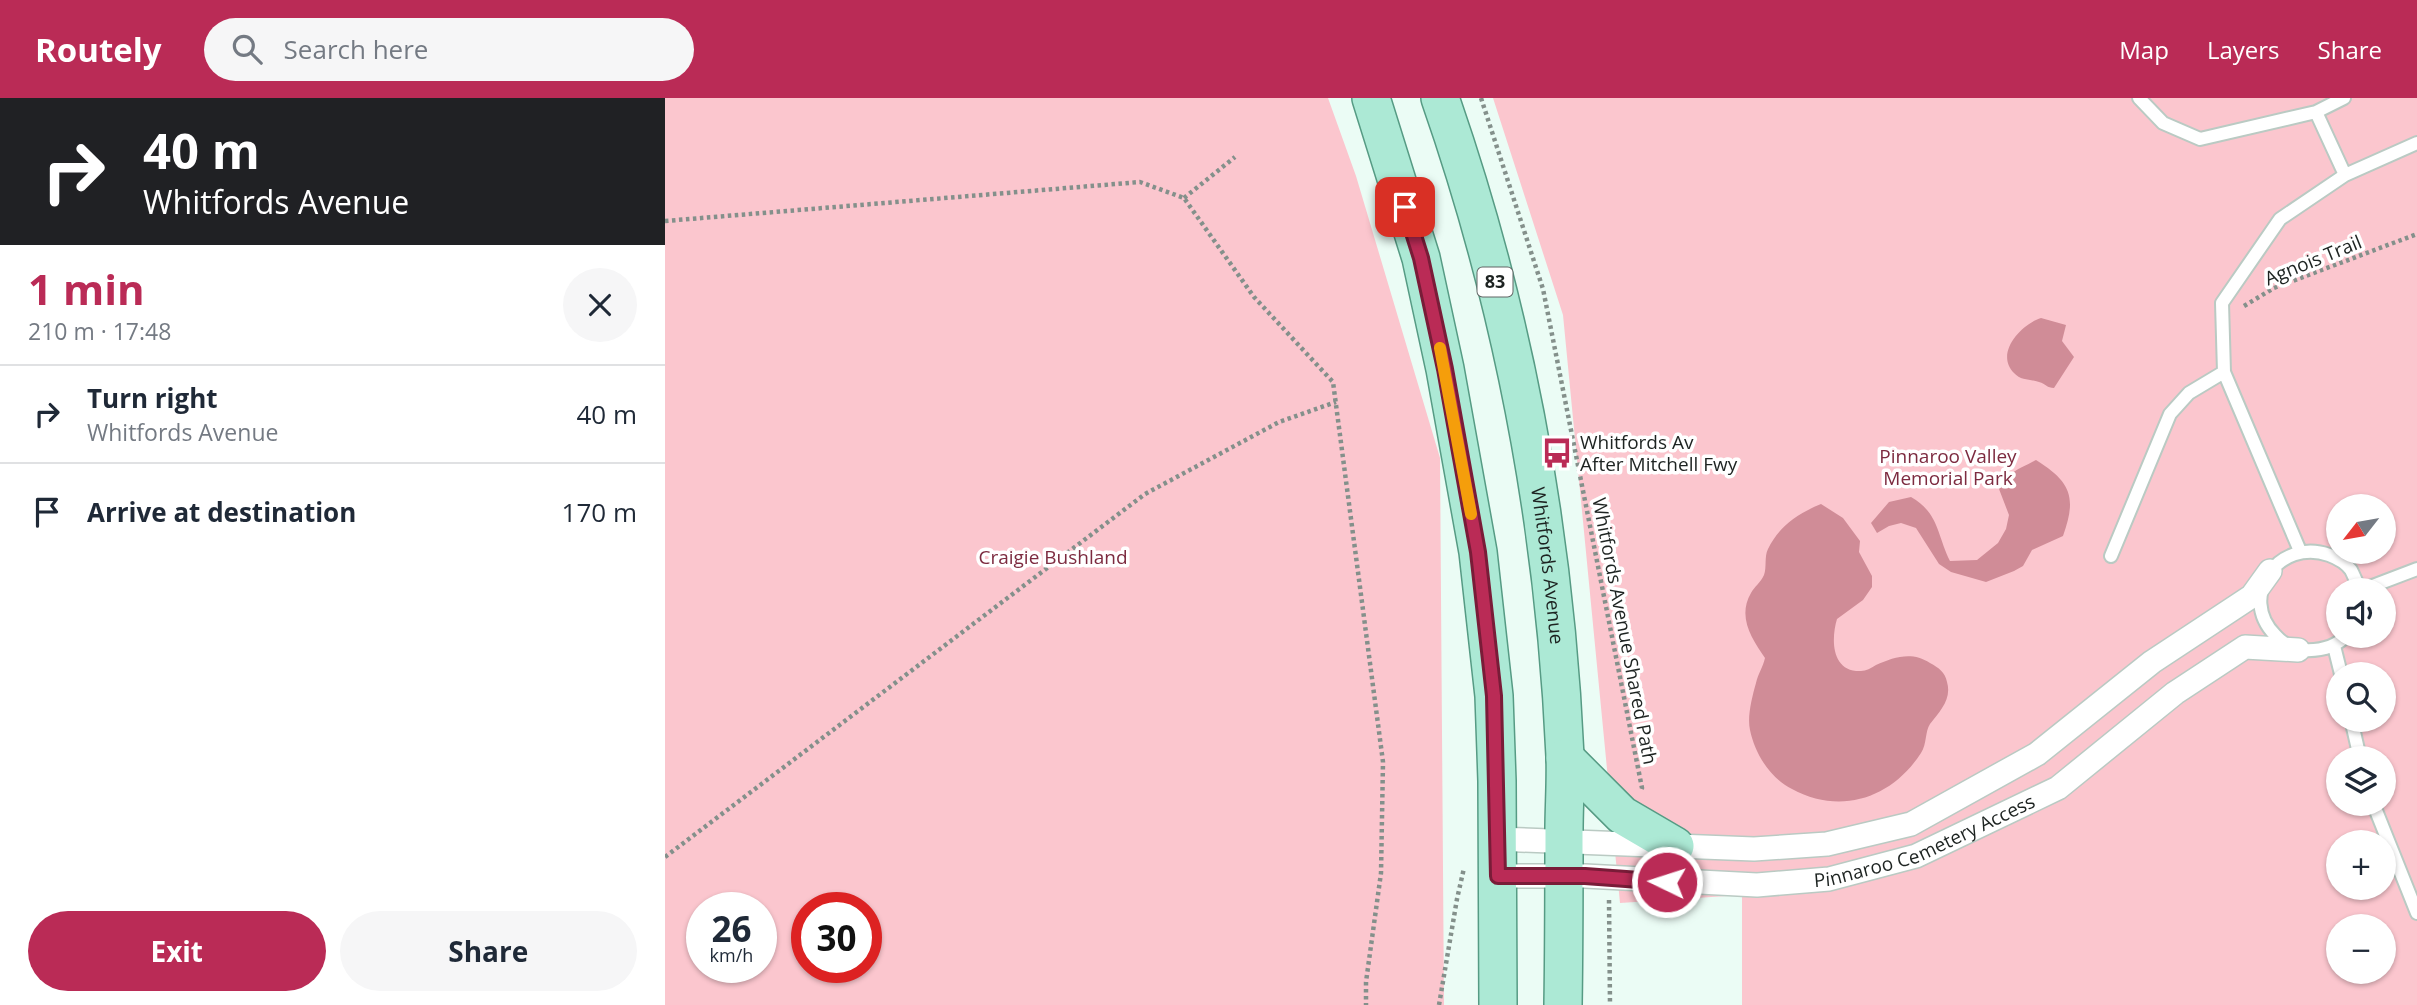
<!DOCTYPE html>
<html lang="en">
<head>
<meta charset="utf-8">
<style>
	:root { --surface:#fff; --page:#f6f6f7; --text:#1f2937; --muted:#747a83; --line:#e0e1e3; --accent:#ba2b56 }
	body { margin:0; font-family:"Open Sans",sans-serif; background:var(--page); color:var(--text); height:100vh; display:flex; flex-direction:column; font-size:26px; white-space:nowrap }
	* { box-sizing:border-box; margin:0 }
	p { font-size:23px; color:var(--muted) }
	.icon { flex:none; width:38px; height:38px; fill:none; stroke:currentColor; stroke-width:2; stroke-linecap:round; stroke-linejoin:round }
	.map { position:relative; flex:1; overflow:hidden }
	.details { display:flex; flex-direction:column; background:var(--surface); width:665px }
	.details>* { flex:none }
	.banner { background:#202124; color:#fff; overflow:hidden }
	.needle { width:46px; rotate:239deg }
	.tools { position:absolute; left:1661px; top:396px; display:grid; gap:14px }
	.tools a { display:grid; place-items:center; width:70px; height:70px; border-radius:50%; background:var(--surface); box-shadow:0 2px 5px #0004; font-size:35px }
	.speed { position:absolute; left:21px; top:794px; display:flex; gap:14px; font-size:35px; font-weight:700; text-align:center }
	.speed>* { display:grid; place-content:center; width:91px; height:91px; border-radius:50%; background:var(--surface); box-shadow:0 2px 5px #0004; line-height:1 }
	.speed small { font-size:18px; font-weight:400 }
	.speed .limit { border:10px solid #d22; background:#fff; color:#111 }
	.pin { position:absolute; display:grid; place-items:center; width:60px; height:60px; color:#fff; margin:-30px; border-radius:14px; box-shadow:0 4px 10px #0006 }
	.me { position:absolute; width:77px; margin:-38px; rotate:274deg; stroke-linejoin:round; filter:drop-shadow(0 0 5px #0008) }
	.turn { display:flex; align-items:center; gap:24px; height:147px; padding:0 28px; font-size:32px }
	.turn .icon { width:91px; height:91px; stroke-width:2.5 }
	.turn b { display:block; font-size:49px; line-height:60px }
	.round { display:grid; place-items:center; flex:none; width:74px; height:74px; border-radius:37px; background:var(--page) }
	.summary { display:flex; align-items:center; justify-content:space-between; height:119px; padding:0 28px }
	h1 { font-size:42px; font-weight:700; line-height:52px; color:var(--accent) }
	.cta { display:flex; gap:14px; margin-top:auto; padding:14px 28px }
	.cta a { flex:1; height:80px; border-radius:42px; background:var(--accent); color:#fff; font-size:28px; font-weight:700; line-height:80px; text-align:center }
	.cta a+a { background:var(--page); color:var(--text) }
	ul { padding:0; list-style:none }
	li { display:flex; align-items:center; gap:21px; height:98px; padding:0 28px; border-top:2px solid var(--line) }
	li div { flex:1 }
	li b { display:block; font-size:26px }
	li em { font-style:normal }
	header { display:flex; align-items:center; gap:42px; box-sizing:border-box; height:98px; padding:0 35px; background:var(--accent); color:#fff }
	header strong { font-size:33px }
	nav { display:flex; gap:38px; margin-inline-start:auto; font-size:24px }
	.search { width:490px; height:63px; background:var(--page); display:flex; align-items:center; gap:18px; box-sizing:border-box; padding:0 24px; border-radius:38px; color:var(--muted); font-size:26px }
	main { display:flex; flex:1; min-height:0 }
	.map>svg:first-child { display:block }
	.green { fill:#fbc6ce; fill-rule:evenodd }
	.water { fill:#d08c97 }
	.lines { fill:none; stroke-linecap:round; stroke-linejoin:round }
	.service-casing { stroke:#bacac3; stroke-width:16 }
	.minor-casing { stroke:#bacac3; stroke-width:26 }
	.primary-casing { stroke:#569b84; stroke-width:40 }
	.path { stroke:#84908b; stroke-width:4.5; stroke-dasharray:3.5 3.5; stroke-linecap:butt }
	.service { stroke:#fff; stroke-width:12 }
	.minor { stroke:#fff; stroke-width:23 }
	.primary { stroke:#ace9d5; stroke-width:37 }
	.route-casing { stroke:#791c38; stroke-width:18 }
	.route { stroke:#ba2b56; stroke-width:12 }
	.slow { stroke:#f59e0b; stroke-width:12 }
	.labels { text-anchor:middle; stroke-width:7; stroke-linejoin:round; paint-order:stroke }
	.shield { fill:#fff; stroke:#616564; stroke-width:2 }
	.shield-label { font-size:18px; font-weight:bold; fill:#1d2321 }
	.street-label { font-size:19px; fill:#1d2321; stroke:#fff }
	.poi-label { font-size:19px; fill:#1d2321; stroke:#fff; text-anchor:start }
	.park-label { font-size:19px; fill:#7d2b40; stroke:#fff }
</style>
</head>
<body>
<header>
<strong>Routely</strong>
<div class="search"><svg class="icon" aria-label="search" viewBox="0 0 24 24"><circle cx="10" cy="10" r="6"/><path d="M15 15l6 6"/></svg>Search here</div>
<nav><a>Map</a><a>Layers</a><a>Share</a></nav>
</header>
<main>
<section class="details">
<div class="banner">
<div class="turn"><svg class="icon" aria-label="right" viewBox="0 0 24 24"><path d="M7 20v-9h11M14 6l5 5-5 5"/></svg><div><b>40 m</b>Whitfords Avenue</div></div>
</div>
<div class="summary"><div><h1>1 min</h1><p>210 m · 17:48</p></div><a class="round"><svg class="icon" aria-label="close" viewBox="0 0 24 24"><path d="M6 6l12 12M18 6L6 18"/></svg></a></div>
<ul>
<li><svg class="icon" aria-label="right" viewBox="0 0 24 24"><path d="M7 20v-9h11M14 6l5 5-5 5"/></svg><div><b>Turn right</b><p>Whitfords Avenue</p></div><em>40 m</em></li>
<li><svg class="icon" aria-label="arrive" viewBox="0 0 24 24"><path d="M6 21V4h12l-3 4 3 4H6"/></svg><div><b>Arrive at destination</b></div><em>170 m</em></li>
</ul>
<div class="cta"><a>Exit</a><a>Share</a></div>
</section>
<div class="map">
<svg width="1752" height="907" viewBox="0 0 1752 907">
	<rect width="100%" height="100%" fill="#ebfcf5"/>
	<path class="green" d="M0,0H663L691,78L775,360L779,907H0ZM37,810H96V870H37ZM142,810H201V870H142Z
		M828,0H1752V907H1077V797L955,805L898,217ZM1673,408H1718V453H1673ZM1673,492H1718V537H1673ZM1673,576H1718V621H1673ZM1673,660H1718V705H1673ZM1673,744H1718V789H1673ZM1673,828H1718V873H1673Z"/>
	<path class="water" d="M1376,220L1401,227L1397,243L1409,259L1389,290C1382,290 1381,286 1374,284C1366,281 1356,283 1349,275C1329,255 1357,226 1376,220Z
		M1371,362C1406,384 1412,399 1398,438L1367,452L1358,468L1349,473L1321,484L1286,474L1274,466L1251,430L1236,425L1224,428L1212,435L1206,425L1224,404L1246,399C1274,415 1272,437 1285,463L1312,462L1333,445L1341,431L1344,417L1334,391C1342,374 1355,371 1371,362Z
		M1156,406L1178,420L1195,443L1194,454L1207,478V489L1198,502L1172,521C1166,541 1166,574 1196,573C1201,573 1206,570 1211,567C1229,559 1247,553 1265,565C1274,570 1280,574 1282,584C1287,601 1275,613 1265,626C1260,633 1262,646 1256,655C1226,701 1175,717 1127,691C1105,680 1090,656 1085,632C1082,619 1087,599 1091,585C1093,576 1098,569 1100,560C1087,541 1072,519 1086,495C1089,489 1096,484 1099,477C1102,469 1099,459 1103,451C1114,428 1134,415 1156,406Z"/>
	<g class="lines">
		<g class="service-casing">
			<path id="service" d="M1474,0L1498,25L1535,41L1651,14L1679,0
				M1651,14L1680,77
				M1635,453L1559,274L1557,205L1615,121L1680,77L1752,45
				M1446,458L1505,316L1524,295L1559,274
				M1697,492L1752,471
				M1682,537C1670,550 1655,553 1638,552C1627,551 1617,545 1610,537C1572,498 1614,439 1664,457C1672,460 1681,465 1686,472C1689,478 1692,485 1695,492
				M1669,548L1676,576
				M1686,621L1695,660
				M1708,705L1752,815"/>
		</g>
		<g class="minor-casing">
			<g id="minor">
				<path d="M832,741L1089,751L1162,746L1246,726L1372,656L1487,564L1587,498L1605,473"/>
				<path id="s1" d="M833,778H920L1092,787L1164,781L1251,758L1393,690L1510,595L1580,549L1633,552"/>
			</g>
		</g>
		<g class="primary-casing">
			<g id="primary">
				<path d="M706,0L756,160L780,271L813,454L829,598L832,683L833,907"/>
				<path id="s2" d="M775,0C849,212 890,434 900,658C901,683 899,708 899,732C899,791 899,849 898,907"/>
				<path d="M900,660L957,717L1010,748"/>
			</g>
		</g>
		<path class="path" d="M816,0L878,191L977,690L976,693
			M519,100L570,59
			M0,123L475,84L519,100L589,199L668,284L718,664L716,775L701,884V907
			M1579,208L1609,190L1752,136
			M0,759L480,396L614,324L671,304
			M944,802L945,907
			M774,907L792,801L799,770"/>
		<use href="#service" class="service"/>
		<use href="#minor" class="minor"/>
		<use href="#primary" class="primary"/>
	</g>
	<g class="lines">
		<g class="route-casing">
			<path id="route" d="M740,109L756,160L780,271L813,454L829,598L833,778H920L1002,784"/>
		</g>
		<use href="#route" class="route"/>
		<path class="slow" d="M775,250L806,416"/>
	</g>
	<defs>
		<g id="bus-bare" transform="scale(2.415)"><path d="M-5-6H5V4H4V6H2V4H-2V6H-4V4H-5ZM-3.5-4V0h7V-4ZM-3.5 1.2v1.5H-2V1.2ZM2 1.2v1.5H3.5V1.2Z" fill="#ba2b56" stroke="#fff" stroke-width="2.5" paint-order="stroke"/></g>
	</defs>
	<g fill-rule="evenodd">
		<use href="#bus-bare" x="892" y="355"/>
	</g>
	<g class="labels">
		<rect class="shield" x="812.5" y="169.5" width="35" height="29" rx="5"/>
		<g class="shield-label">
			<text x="830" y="190">83</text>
		</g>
		<g class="street-label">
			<text transform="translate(1648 162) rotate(-22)" y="7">Agnois Trail</text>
			<text dy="7" stroke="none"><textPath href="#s2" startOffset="481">Whitfords Avenue</textPath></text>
			<text transform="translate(960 533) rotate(79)" y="7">Whitfords Avenue Shared Path</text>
			<text dy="7" stroke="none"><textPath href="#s1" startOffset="434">Pinnaroo Cemetery Access</textPath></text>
		</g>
		<g class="poi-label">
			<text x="915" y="351">Whitfords Av<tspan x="915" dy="22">After Mitchell Fwy</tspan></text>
		</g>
		<g class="park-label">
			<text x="1283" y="365">Pinnaroo Valley<tspan x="1283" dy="22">Memorial Park</tspan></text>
			<text x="388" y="466">Craigie Bushland</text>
		</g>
	</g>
</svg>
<div class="tools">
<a><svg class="needle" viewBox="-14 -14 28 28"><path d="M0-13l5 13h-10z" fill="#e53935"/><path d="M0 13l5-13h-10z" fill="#747a83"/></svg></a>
<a><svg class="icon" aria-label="sound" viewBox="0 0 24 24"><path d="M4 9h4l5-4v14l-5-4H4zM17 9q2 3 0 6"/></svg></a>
<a><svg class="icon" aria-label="search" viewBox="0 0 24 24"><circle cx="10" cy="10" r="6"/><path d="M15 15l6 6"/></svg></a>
<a><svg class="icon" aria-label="layers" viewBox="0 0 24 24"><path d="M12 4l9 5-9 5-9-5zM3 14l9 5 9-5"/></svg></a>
<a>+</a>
<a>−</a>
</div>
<div class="speed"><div>26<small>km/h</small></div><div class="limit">30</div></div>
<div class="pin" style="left:740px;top:109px;background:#d93025"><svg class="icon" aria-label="arrive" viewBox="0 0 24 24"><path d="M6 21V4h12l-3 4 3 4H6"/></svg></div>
<svg class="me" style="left:1002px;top:784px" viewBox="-20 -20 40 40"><circle r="17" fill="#ba2b56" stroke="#fff" stroke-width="3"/><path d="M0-11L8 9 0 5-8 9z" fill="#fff"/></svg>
</div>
</main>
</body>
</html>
